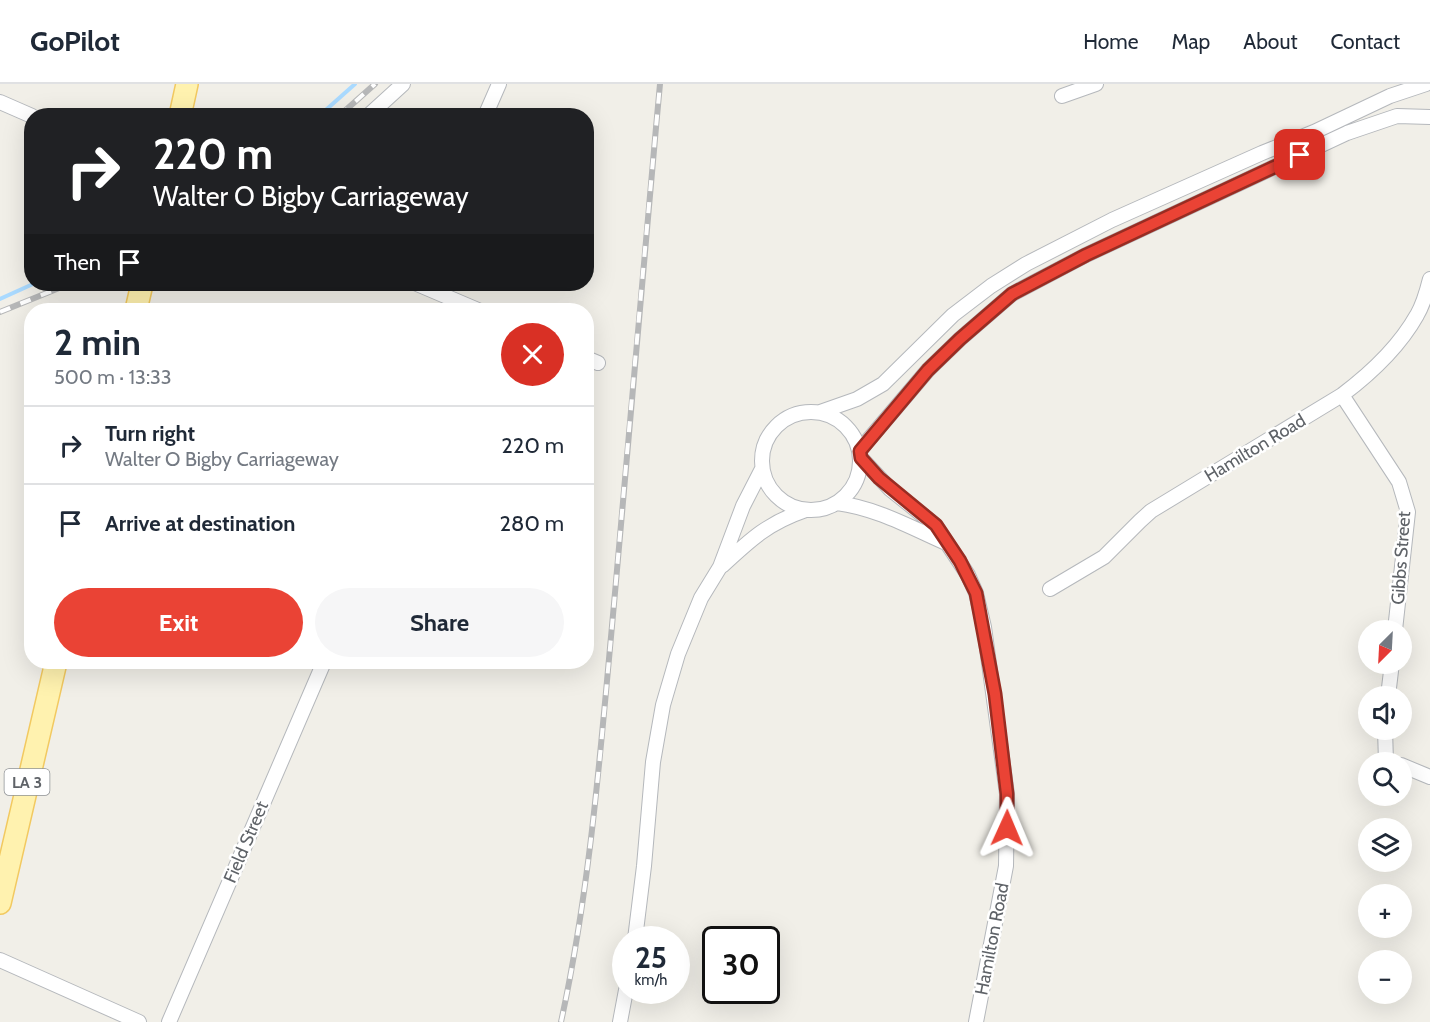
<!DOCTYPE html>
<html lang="en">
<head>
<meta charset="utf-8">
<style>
	:root { --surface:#fff; --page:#f6f6f7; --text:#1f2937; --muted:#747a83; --line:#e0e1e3; --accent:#ea4335 }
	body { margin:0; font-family:Cabin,sans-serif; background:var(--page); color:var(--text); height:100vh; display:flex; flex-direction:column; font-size:22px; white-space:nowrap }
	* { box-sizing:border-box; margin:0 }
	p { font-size:20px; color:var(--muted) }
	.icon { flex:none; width:33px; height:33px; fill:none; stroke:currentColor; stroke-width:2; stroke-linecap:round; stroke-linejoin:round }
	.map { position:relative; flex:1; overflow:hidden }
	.sheet { position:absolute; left:24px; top:219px; width:570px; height:366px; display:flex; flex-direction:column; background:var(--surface); border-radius:24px; box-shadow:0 6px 24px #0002 }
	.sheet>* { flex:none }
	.guide { position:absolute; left:24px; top:24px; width:570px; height:183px; border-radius:24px; box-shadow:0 6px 24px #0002; background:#202124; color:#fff; overflow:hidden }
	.needle { width:39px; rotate:204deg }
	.fabs { position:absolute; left:1358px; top:536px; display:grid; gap:12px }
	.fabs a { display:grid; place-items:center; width:54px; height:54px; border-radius:50%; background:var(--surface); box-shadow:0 6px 24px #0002; font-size:30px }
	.speed { position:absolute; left:612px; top:842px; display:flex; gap:12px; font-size:30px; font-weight:700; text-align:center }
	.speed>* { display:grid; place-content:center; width:78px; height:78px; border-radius:50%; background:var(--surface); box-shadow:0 6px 24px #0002; line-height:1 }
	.speed small { font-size:15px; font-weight:400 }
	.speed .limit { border:3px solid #111; border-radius:9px; background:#fff; color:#111 }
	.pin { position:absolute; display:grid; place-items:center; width:51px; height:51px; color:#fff; margin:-26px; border-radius:12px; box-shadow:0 3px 9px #0006 }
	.me { position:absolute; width:66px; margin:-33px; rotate:1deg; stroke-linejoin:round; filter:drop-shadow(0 0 4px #0008) }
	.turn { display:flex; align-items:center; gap:21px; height:126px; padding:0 30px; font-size:27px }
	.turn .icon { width:78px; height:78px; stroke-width:2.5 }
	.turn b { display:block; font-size:42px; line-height:51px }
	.then { display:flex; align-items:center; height:57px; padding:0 30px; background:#0003; gap:12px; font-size:22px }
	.round { display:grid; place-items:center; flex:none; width:63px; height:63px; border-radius:32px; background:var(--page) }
	.summary { display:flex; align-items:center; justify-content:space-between; height:102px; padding:0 30px }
	h1 { font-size:36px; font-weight:700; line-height:45px }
	.action { display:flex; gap:12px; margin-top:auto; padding:12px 30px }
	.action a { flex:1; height:69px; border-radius:36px; background:var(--accent); color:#fff; font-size:24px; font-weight:700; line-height:69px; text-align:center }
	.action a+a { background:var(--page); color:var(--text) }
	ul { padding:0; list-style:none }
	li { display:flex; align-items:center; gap:18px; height:78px; padding:0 30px; border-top:2px solid var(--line) }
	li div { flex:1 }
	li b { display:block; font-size:22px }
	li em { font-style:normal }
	header { display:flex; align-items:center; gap:36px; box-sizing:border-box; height:84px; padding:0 30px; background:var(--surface); border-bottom:2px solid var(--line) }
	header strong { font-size:28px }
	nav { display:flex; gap:33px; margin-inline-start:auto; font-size:21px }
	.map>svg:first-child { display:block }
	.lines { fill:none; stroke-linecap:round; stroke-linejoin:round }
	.stream { stroke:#aadaff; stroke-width:4 }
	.minor-casing { stroke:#b5b8bc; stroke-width:16 }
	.primary-casing { stroke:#f2c960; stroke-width:24 }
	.minor { stroke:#fff; stroke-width:14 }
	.primary { stroke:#fff2af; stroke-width:21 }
	.rail-casing { stroke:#b6b7b8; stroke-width:6 }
	.rail { stroke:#fff; stroke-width:4; stroke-dasharray:11; stroke-linecap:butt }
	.route-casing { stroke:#982c22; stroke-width:15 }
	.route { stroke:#ea4335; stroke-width:10 }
	.labels { text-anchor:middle; stroke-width:5; stroke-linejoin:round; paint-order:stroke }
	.shield { fill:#fff; stroke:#8f9295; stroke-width:1.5 }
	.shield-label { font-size:16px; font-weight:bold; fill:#5f6368 }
	.street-label { font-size:18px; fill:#5f6368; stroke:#fff }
</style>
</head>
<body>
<header>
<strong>GoPilot</strong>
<nav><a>Home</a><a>Map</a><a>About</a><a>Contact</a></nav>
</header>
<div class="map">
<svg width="1430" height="938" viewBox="0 0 1430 938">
	<rect width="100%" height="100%" fill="#f1efe8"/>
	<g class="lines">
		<path class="stream" d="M319,32L355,0
			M0,215L33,200"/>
		<g class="minor-casing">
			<path id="minor" d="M1062,12L1096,0
				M0,18L32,32
				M368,32L403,0
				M485,32L499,0
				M417,200L478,226
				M586,274L598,279
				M1342,311L1399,398L1408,428L1395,546
				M762 377a49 49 0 1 1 98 0a49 49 0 1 1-98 0Z
				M820,328L857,315L883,300L953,231L991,202L1026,180L1112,136L1262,69L1314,48L1390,12L1426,0
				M859,367L928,286L960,255L1012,210L1086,171L1347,49L1397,32L1430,33
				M861,374L890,405L935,441L968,491L976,509L984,543L1007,710L1006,782L976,938
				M837,419C876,424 910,443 946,459
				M722,482C751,455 768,439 806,426
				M1050,505L1104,473L1140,437L1151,427L1342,311C1370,290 1399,263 1417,231C1423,221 1427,207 1430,195
				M1388,612L1392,579
				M1385,645L1386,678H1387
				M1401,681L1430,693
				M635,855L644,782L653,678L663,621L678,570L701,514L720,483L743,422L762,385
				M0,876L139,938
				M169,938L324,578
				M620,938L626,906"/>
		</g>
		<g class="primary-casing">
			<path id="primary" d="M180,32L187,0
				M136,226L142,200
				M0,819L56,578"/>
		</g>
		<use href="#minor" class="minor"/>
		<use href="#primary" class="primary"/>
		<g class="rail-casing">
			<path id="rail" d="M339,32L375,0
				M0,228L69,200
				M561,938C591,800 601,660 614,520C629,346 644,173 660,0"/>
		</g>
		<use href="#rail" class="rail"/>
	</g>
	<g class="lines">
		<g class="route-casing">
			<path id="route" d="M1007,744V710L995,610L976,509L960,477L936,441L879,394L861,374L860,367L928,286L960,255L1012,210L1086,171L1300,71"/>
		</g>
		<use href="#route" class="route"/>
	</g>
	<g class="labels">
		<rect class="shield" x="4.5" y="685" width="45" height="26" rx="4.5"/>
		<g class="shield-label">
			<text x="27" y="704">LA 3</text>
		</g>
		<g class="street-label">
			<text transform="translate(1255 364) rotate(-31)" y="6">Hamilton Road</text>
			<text transform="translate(1401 474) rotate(-86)" y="6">Gibbs Street</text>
			<text transform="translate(246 758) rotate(-67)" y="6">Field Street</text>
			<text transform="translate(992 855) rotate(-79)" y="6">Hamilton Road</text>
		</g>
	</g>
</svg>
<div class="fabs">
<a><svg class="needle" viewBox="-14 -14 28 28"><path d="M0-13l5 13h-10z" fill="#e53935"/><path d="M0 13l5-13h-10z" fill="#747a83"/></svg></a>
<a><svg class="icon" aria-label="sound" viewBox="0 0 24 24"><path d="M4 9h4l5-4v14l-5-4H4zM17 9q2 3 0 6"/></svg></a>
<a><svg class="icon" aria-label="search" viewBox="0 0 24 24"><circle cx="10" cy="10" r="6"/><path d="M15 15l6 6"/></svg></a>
<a><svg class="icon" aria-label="layers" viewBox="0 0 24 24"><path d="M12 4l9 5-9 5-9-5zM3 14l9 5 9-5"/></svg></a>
<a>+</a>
<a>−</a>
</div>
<div class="speed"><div>25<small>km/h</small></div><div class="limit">30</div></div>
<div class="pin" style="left:1300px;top:71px;background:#d93025"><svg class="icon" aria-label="arrive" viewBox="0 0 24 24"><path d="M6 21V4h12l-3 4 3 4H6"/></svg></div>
<svg class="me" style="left:1007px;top:744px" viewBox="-20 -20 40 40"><path d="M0-17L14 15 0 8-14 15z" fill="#ea4335" stroke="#fff" stroke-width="4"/></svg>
<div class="guide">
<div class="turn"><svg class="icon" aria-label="right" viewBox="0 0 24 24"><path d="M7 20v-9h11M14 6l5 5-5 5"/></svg><div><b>220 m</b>Walter O Bigby Carriageway</div></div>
<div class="then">Then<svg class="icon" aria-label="arrive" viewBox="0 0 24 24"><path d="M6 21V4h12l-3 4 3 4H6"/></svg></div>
</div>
<section class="sheet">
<div class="summary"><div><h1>2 min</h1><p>500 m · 13:33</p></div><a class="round" style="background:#d93025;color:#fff"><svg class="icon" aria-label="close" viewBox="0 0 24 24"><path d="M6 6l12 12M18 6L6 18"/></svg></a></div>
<ul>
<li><svg class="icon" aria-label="right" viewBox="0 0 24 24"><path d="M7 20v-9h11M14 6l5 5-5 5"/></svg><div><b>Turn right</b><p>Walter O Bigby Carriageway</p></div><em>220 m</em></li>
<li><svg class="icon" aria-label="arrive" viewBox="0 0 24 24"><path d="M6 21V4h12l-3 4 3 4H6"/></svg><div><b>Arrive at destination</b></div><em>280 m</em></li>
</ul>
<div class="action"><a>Exit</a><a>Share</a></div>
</section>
</div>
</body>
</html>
